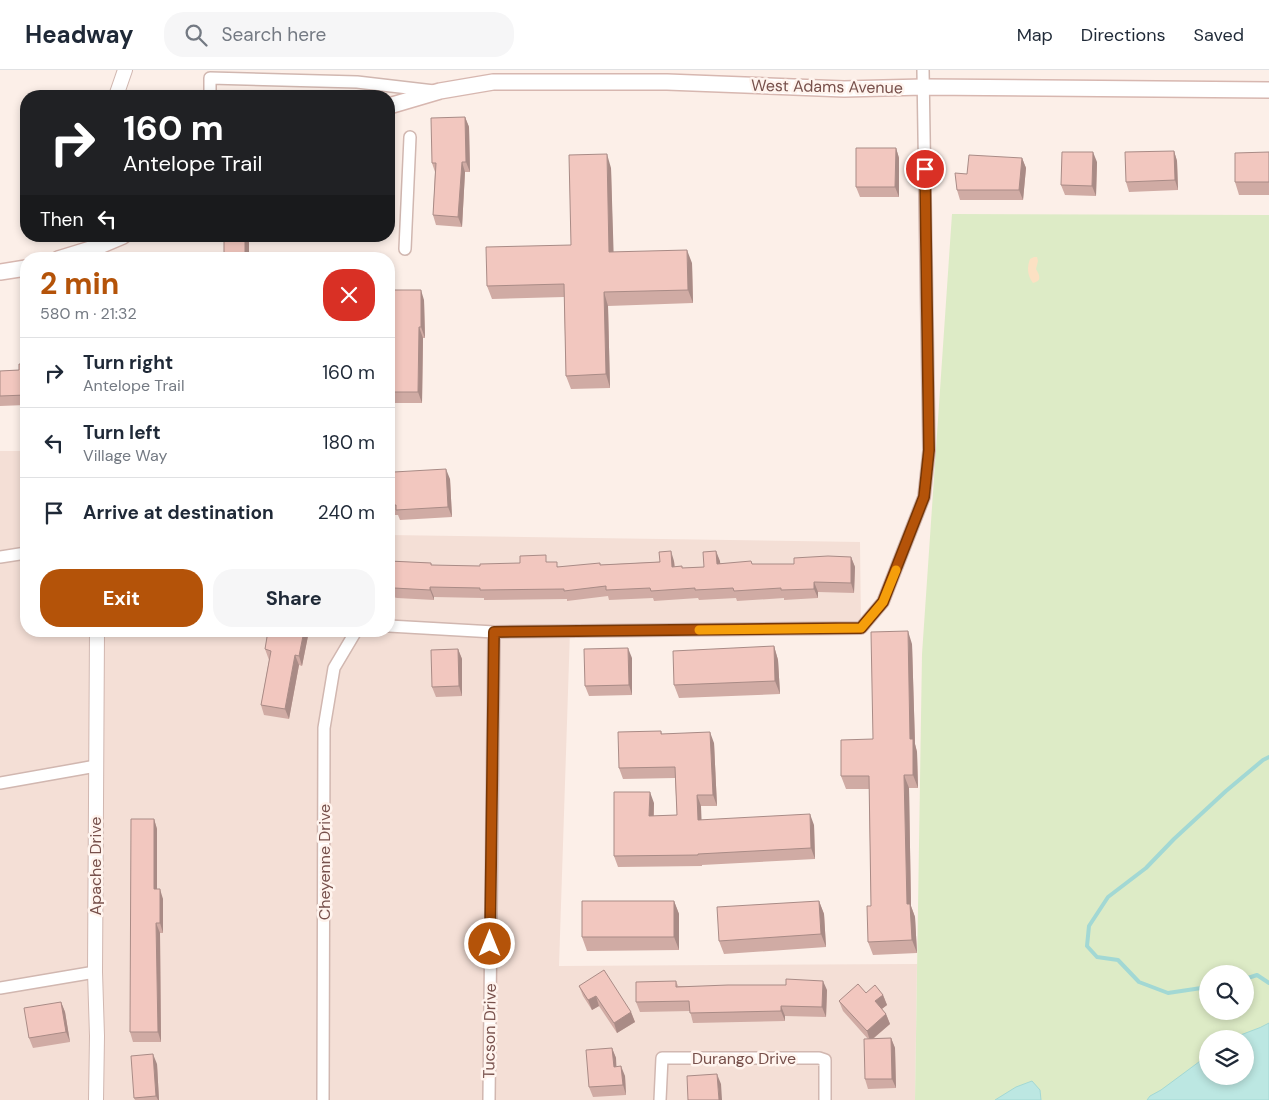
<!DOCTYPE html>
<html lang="en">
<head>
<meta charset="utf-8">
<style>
	:root { --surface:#fff; --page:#f6f6f7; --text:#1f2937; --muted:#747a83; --line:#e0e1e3; --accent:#b45309 }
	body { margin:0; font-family:"DM Sans",sans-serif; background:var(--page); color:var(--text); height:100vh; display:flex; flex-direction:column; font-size:19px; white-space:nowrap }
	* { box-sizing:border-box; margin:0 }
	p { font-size:16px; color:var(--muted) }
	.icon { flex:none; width:28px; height:28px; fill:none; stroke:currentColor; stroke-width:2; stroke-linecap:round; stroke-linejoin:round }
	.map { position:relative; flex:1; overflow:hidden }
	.details { position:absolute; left:20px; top:182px; width:375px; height:385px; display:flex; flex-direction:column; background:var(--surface); border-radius:20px; box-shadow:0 2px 8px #0003 }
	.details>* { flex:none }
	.guide { position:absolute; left:20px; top:20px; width:375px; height:152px; border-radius:20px; box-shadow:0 2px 8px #0003; background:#202124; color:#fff; overflow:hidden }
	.fabs { position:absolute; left:1199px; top:895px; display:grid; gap:10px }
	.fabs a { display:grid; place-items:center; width:55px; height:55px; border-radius:50%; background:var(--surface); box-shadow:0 2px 8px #0003; font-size:25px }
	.pin { position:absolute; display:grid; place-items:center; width:42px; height:42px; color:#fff; margin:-21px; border:2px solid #fff; border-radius:50%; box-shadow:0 1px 5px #0007 }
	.me { position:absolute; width:55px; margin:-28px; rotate:0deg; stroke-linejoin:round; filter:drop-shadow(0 0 4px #0008) }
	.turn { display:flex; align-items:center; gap:18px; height:105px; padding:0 20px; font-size:22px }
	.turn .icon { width:65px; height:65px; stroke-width:2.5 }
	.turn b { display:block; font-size:35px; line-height:42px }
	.then { display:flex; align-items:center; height:48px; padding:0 20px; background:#0003; gap:10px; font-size:19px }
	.round { display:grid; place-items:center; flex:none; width:52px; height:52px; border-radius:20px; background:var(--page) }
	.head { display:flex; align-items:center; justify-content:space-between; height:85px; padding:0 20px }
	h1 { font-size:30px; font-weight:700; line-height:38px; color:var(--accent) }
	.action { display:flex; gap:10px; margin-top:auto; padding:10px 20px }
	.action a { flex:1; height:58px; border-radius:20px; background:var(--accent); color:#fff; font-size:20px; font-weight:700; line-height:58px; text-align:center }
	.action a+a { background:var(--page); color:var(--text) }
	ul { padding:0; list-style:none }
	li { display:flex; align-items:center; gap:15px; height:70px; padding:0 20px; border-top:1px solid var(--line) }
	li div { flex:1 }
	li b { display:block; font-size:19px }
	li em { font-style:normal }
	header { display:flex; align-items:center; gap:30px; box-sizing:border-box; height:70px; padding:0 25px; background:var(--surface); border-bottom:1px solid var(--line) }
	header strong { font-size:24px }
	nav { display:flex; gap:28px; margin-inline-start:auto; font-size:18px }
	.search { width:350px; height:45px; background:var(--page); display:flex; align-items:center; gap:12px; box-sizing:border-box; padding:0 18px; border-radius:20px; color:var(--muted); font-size:19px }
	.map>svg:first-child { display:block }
	.residential { fill:#f4dfd6 }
	.green { fill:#ddebc6; fill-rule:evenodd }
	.sand { fill:#fce1c3 }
	.water { fill:#bce7e2; stroke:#a2d8d4 }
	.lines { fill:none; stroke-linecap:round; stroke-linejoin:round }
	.stream { stroke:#a2d8d4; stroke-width:4 }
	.minor-casing { stroke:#d1b7b0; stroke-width:14 }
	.tertiary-casing { stroke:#d1b7b0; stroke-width:16 }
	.secondary-casing { stroke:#d7b7b0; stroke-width:18 }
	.minor { stroke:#fff; stroke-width:11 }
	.tertiary { stroke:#fff; stroke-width:14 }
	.secondary { stroke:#fff; stroke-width:15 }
	.wall { fill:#d0aba4 }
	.shaded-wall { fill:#a98b86 }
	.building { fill:#f2c7bf; stroke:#a98b86 }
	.route-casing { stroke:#753606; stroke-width:12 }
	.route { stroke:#b45309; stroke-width:9 }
	.slow { stroke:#f59e0b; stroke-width:9 }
	.labels { text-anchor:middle; stroke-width:5; stroke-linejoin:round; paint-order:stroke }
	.street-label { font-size:16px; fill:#77504b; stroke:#fff4ee }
</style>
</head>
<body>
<header>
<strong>Headway</strong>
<div class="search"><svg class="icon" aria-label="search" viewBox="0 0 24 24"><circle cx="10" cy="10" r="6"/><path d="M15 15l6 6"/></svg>Search here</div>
<nav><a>Map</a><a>Directions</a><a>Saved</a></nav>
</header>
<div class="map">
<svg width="1269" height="1030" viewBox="0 0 1269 1030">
	<rect width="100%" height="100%" fill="#fcefe8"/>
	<path class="residential" d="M0,381H26V561H389V465L860,472L861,558L570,561L559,896L917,894L915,1030H0Z"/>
	<path class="green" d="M952,144L1269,145V1030H915L922,584ZM1208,904H1245V941H1208ZM1208,969H1245V1006H1208Z"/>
	<path class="sand" d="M1034,187H1037L1038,191L1036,199C1040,206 1042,211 1033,213C1027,205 1027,197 1030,189Z"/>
	<path class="water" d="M1269,953V1030H1147L1150,1026L1161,1020L1207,986L1208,1006H1245V969H1233C1244,962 1258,960 1269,953Z
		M1032,1011L1040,1020L1041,1030H995L1016,1017Z"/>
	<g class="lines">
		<path class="stream" d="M1245,909L1257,905L1269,913
			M1208,917L1168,923L1139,912L1118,890L1097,887L1087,876L1089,856L1108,827L1146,798L1174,769L1226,721L1263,690L1269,687"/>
		<g class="minor-casing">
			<path id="minor" d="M210,26V8L357,12L434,21
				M405,179L410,67
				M0,487L26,483
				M389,556L494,562L861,558L883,532L924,427L929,381L923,0
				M0,713L96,696
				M0,918L95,902
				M323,1030L324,658L334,598L356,561
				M489,1030L494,562
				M660,1030L662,988H819L825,990V1030"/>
		</g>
		<g class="tertiary-casing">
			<path id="tertiary" d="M116,26L125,0
				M97,189V177L99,166
				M96,1030L97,966L95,902L97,561"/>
		</g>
		<g class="secondary-casing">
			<path id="secondary" d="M389,36L440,21L493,12H667L844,19L923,17L1269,20
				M58,189L97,177L123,166
				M0,202L26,198"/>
		</g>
		<use href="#minor" class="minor"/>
		<use href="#tertiary" class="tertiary"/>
		<use href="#secondary" class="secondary"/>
	</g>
	<path class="wall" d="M465,47L469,57L470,102H465L462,157L436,155L433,145L435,102L432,93Z
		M896,78L899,88V127H860L856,117Z
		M389,79L395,96L389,99Z
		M1174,81L1177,91L1178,120L1129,122L1126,112Z
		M1269,82V125H1239L1235,112Z
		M1022,88L1026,98L1023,130H960L957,120L967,104Z
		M1097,92L1096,126L1065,125L1061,115Z
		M611,98L613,182L692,193L693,233L608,236L610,318L571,319L566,306L564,227L492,229L487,216L571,175Z
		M389,220L424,230L425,268H423L422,333H389Z
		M26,294V335L0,336V301L19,300Z
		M389,404L450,409L452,447L400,450L398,445H389Z
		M716,481L720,493L752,494H794L851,487L855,497L854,523L818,522V528L784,530V528L737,531L736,528L699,530L698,528L654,531L653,528L609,530L608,526L567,531V529L484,530V528L434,527V530L397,528L389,526V485L391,491L431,493L432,496H480L548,492L559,497L674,491L675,497L682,496V498L704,497Z
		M268,561H309L302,596L299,595L289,649L264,645L261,635L269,590L265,579Z
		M912,574L915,674L917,682L918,718H909L911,836L915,847L917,883L873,885L868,872L871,836L869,719H846L841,706L873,669Z
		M774,576L778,590L780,624L679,628L674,615Z
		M458,579L462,589V626L436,627L432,617Z
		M632,588V625L589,626L585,616Z
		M661,661L662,664L714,673L717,736H701V750L814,755L815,789L702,795V796L618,797L614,786L654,733V746L677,745L675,708L623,709L619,698Z
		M154,749L157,759V819L163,829V863H160L161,972H133L130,962Z
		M674,831L679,844V880L587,881L582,867Z
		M819,831L824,844L826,877L724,884L719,871Z
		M676,911L678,916L827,920L826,947L785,946V951L693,953L690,941L640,942L636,932Z
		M579,916L631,942L635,952L617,963L599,936L592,940L583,926Z
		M866,923L883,925L887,935L882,939L886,944L890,954L873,969L891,968L895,978L896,1018L868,1019L865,1009L868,969L843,941L839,931Z
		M61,932L65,942L70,972L33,978L29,968Z
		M612,978L616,988V997L625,1006L626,1025L593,1027L589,1017Z
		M157,994L159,1030H135L134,1028Z"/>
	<path class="shaded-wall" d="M465,47L469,57L470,102L466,92Z
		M896,78L899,88V127L895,117Z
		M1174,81L1177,91L1178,120L1175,110Z
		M1093,82L1097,92L1096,126L1092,116Z
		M607,84L611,98L614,195L609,182Z
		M1022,88L1026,98L1023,130L1019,120Z
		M462,92L465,102L462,157L458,147Z
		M245,166H249V189H245Z
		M687,180L692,193L693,233L688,220Z
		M421,220L424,230L425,268L421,257Z
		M604,222L608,236L610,318L606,304Z
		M419,257L423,268L422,333L418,322Z
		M446,399L450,409L452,447L448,437Z
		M671,481L674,491L675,507L672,497Z
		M716,481L720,491L721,504L717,494Z
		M389,485L393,495L389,496Z
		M851,487L855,497L854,523L851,513Z
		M814,512L818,522V528L814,519Z
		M430,517L434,527V530L430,520Z
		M304,561H309L302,596L299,586Z
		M908,561L912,574L915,674L917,682L918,718L913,705L910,669Z
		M774,576L778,590L780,624L775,611Z
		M628,578L632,588V625L629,615Z
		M458,579L462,589V626L459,616Z
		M295,585L299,595L289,649L285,639Z
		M710,662L714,673L717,736L713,725Z
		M904,705L909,718L911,836L915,847L917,883L912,870L907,834Z
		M650,722L654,733L653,757L649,746Z
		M697,725L701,736L702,761L698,750Z
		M810,744L814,755L815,789L811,778Z
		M154,749L157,759V829L154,819Z
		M160,819L163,829V863L160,853Z
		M674,831L679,844V880L674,867Z
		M819,831L824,844L826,877L821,864Z
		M156,853L160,863L161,972L158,962Z
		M823,911L827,920L826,947L822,937Z
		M883,925L887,935L879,941L875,931Z
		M596,926L599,936L592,940L588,930Z
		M61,932L65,942L70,972L66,962Z
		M781,936L785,946V951L781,941Z
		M631,942L635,952L617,963L614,953Z
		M886,944L890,954L870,971L867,961Z
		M891,968L895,978L896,1018L892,1009Z
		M612,978L616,988L617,1007L614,997Z
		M153,984L157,994L159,1030H158L156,1026Z
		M621,996L625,1006L626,1025L623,1015Z
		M717,1004L721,1014L722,1030H719Z"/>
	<path class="building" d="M465,47L466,92H462L458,147L433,145L436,93H432L431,48Z
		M856,78H896L895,117H856Z
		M1174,81L1175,110L1126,112L1125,82Z
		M1062,82H1093L1092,116L1061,115Z
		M1269,82V112H1235V83Z
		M607,84L609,182L687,180L688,220L604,222L606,304L566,306L564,214L487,216L486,177L571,175L569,85Z
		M969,85L1022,88L1019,120H957L955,103L967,104Z
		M224,166H245V189H224Z
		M389,220H421V257H419L418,322H389Z
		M19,294H26V325L0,326V301L19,300Z
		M446,399L448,437L396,440V435H389V404L395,403L394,402Z
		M671,481L672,497L682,496V498L704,497L703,482L716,481L717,494L751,491L752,494H794V488L828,486L851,487V513L814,512V519L781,520V518L734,521L733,518L695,520V518L651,521L650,518L606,520V516L564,521V519L480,520V518L430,517V520L394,518L389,517V491L431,493V495L480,496V494L520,493V486L546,485V492H557V497L600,493V495L660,492L659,482Z
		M268,561H304L299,586L295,585L285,639L261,635L271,581L265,579Z
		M908,561L910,669H913V705H904L907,834H910L912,870L868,872L867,836H871L869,706H841V670L873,669L871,562Z
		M774,576L775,611L674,615L673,581Z
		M628,578L629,615L585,616L584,579Z
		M458,579L459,616L432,617L431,580Z
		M661,661V664L710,662L713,725H697L698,750L810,744L811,778L698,784V785L614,786V722H650L649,746L677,745L675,697L619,698L618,662Z
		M131,749H154V819H160V853H156L158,962H130Z
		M582,831H674V867H582Z
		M819,831L821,864L719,871L717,837Z
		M604,900L631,942L614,953L596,926L588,930L579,916Z
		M786,909L823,911L822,937L781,936V941L690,943L689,931L636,932V912L676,911V917L728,915H786Z
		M858,914L866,923L875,915L883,925L875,931L886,944L867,961L839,931Z
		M61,932L66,962L29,968L24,938Z
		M891,968L892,1009H865L864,969Z
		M612,978L614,997L621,996L623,1015L589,1017L586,980Z
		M153,984L156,1026L134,1028L131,986Z
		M717,1004L719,1030H688L687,1006Z"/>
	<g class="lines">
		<g class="route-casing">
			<path id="route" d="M490,874L494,562L861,558L883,532L924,427L929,380L925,99"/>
		</g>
		<use href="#route" class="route"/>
		<path class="slow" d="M699,560L861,558L883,532L896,500"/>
	</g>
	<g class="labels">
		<g class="street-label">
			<text transform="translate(827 16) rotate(1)" y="6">West Adams Avenue</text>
			<text transform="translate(324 792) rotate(-90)" y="6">Cheyenne Drive</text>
			<text transform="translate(95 796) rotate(-90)" y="6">Apache Drive</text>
			<text transform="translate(489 961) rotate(-89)" y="6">Tucson Drive</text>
			<text x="744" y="994">Durango Drive</text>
		</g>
	</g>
</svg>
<div class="fabs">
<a><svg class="icon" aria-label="search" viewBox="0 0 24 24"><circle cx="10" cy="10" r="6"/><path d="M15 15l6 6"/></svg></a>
<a><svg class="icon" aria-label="layers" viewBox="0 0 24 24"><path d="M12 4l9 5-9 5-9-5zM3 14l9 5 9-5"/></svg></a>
</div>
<div class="pin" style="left:925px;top:99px;background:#d93025"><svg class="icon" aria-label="arrive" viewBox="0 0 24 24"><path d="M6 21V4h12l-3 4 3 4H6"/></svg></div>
<svg class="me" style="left:490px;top:874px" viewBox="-20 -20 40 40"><circle r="17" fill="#b45309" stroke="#fff" stroke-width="3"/><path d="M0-11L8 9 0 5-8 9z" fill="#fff"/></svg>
<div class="guide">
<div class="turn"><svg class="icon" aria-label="right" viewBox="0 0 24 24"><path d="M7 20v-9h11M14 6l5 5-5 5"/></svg><div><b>160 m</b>Antelope Trail</div></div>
<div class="then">Then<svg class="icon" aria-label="left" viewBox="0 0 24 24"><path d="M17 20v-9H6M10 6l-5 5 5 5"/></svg></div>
</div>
<section class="details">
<div class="head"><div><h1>2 min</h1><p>580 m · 21:32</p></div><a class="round" style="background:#d93025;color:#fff"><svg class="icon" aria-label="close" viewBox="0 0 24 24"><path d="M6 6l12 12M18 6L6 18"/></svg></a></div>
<ul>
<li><svg class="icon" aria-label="right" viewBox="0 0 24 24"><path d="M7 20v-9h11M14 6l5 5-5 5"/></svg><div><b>Turn right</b><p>Antelope Trail</p></div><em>160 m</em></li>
<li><svg class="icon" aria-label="left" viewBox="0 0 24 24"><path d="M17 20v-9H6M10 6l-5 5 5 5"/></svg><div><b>Turn left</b><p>Village Way</p></div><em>180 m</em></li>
<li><svg class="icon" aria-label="arrive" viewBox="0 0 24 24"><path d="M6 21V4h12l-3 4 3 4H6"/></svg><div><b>Arrive at destination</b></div><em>240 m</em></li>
</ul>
<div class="action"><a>Exit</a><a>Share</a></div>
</section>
</div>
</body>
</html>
